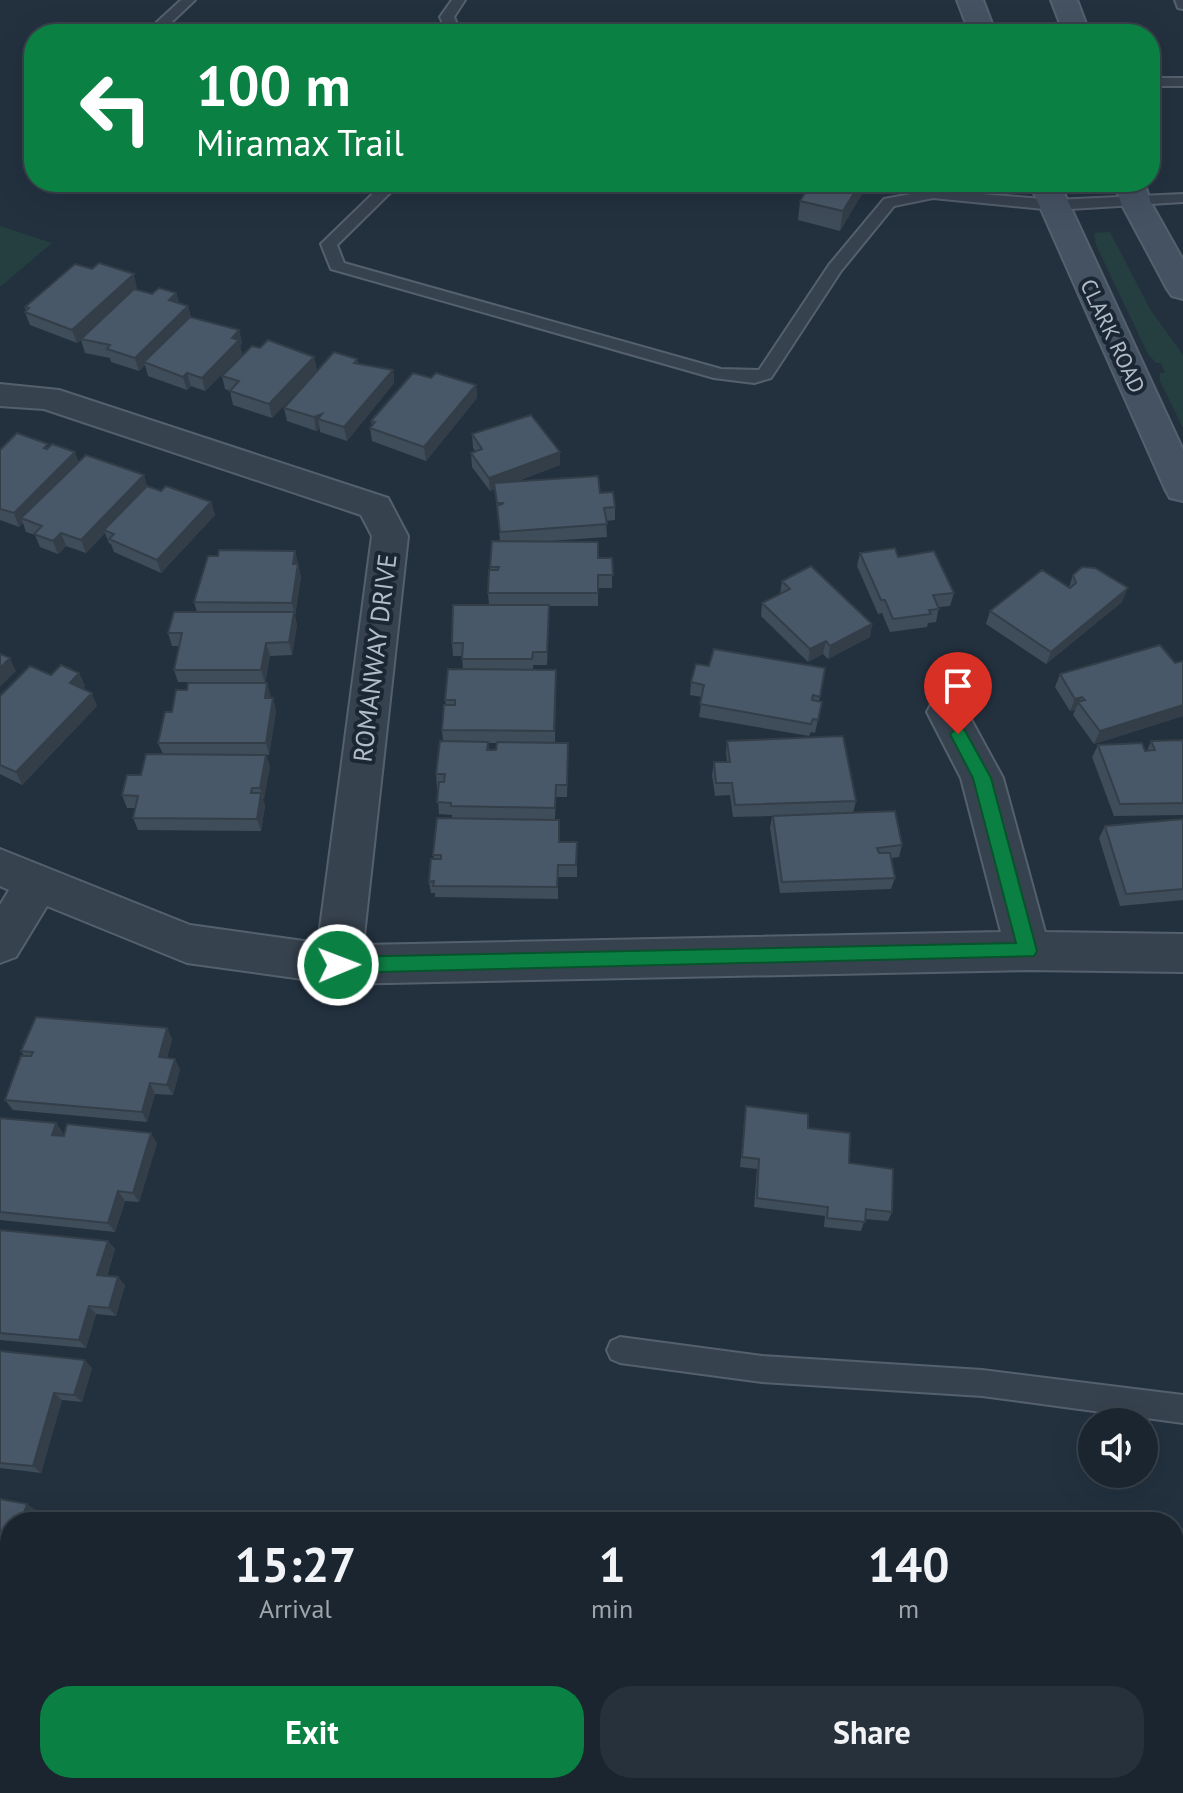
<!DOCTYPE html>
<html lang="en">
<head>
<meta charset="utf-8">
<style>
	:root { --surface:#1a252f; --page:#27313b; --text:#f1f3f6; --muted:#9fa5aa; --line:#38424b; --accent:#0b8043 }
	body { margin:0; font-family:"PT Sans",sans-serif; background:var(--page); color:var(--text); height:100vh; display:flex; flex-direction:column; font-size:30px; white-space:nowrap }
	* { box-sizing:border-box; margin:0 }
	p { font-size:26px; color:var(--muted) }
	.icon { flex:none; width:44px; height:44px; fill:none; stroke:currentColor; stroke-width:2; stroke-linecap:round; stroke-linejoin:round }
	.map { position:relative; flex:1; overflow:hidden }
	.drawer { position:absolute; left:0px; top:1512px; width:1184px; height:282px; display:flex; flex-direction:column; background:var(--surface); border-radius:32px 32px 0 0; box-shadow:0 8px 32px #0002,0 0 0 2px var(--line) }
	.drawer>* { flex:none }
	.banner { position:absolute; left:24px; top:24px; width:1136px; height:168px; border-radius:32px; box-shadow:0 8px 32px #0002,0 0 0 2px var(--line); background:#0b8043; color:#fff; overflow:hidden }
	.buttons { position:absolute; left:1078px; top:1408px; display:grid; gap:16px }
	.buttons a { display:grid; place-items:center; width:80px; height:80px; border-radius:50%; background:var(--surface); box-shadow:0 8px 32px #0002,0 0 0 2px var(--line); font-size:40px }
	.pin { position:absolute; display:grid; place-items:center; width:68px; height:68px; color:#fff; margin:-82px -34px; border-radius:50% 50% 50% 0; rotate:-45deg; box-shadow:0 0 8px #0007 }
	.pin .icon { rotate:45deg }
	.me { position:absolute; width:88px; margin:-44px; rotate:89deg; stroke-linejoin:round; filter:drop-shadow(0 0 6px #0008) }
	.turn { display:flex; align-items:center; gap:28px; height:168px; padding:0 40px; font-size:36px }
	.turn .icon { width:104px; height:104px; stroke-width:2.5 }
	.turn b { display:block; font-size:56px; line-height:68px }
	.eta { display:flex; justify-content:space-evenly; align-items:center; height:136px; text-align:center }
	.eta b { font-size:48px; font-weight:600; line-height:56px }
	.action { display:flex; gap:16px; margin-top:auto; padding:16px 40px }
	.action a { flex:1; height:92px; border-radius:32px; background:var(--accent); color:#fff; font-size:32px; font-weight:600; line-height:92px; text-align:center }
	.action a+a { background:var(--page); color:var(--text) }
	.map>svg:first-child { display:block }
	.green { fill:#253e40 }
	.lines { fill:none; stroke-linecap:round; stroke-linejoin:round }
	.service-casing { stroke:#55606d; stroke-width:4 }
	.minor-casing { stroke:#55606d; stroke-width:4 }
	.secondary-casing { stroke:#55606d; stroke-width:4 }
	.service { fill:#37424f; fill-rule:evenodd }
	.minor { fill:#37424f; fill-rule:evenodd }
	.secondary { fill:#455262; fill-rule:evenodd }
	.wall { fill:#3f4c59; fill-rule:evenodd }
	.shaded-wall { fill:#333e49 }
	.building { fill:#495868; stroke:#333e49; stroke-width:2 }
	.route { fill:#0b8043; stroke:#07532c; stroke-width:2 }
	.labels { text-anchor:middle; stroke-width:8; stroke-linejoin:round; paint-order:stroke }
	.far-street-label { font-size:22px; fill:#b3bdca; stroke:#1c2734 }
	.street-label { font-size:26px; fill:#b3bdca; stroke:#1c2734 }
</style>
</head>
<body>
<div class="map">
<svg width="1183" height="1793" viewBox="0 0 1183 1793">
	<rect width="100%" height="100%" fill="#23313f"/>
	<path class="green" d="M0,226L52,243L0,287Z
		M1110,232L1150,309L1183,355V428L1160,381V373H1165L1161,363H1156L1148,354L1096,245L1094,233Z"/>
	<g class="lines">
		<g class="service-casing">
			<path id="service" d="M181,0H195L159,34H144Z
				M452,0H465L454,17L457,24L481,34L446,30L440,17Z
				M1175,0H1183V9L1178,8Z
				M1150,78H1183V86H1150Z
				M385,182H401L337,245L344,263L721,369L759,370L829,265L884,199L933,190L1054,200L1183,194V202L1054,210L933,198L894,206L841,271L771,378L754,383L714,378L331,269L321,244Z
				M620,1337L762,1356L982,1370L1183,1395V1423L982,1396L762,1382L620,1363L611,1359L607,1350L611,1341Z"/>
		</g>
		<g class="minor-casing">
			<path id="minor" d="M0,384L59,390L388,498L408,536L363,945L1001,932L961,778L927,712L933,701L947,697L961,701L1003,778L1045,932L1183,934V972L1028,970L338,984L187,963L47,906L16,957L0,963V905L9,890L0,886V849L190,925L318,943L372,536L361,515L44,409L0,406Z"/>
		</g>
		<g class="secondary-casing">
			<path id="secondary" d="M957,0H983L996,34H970Z
				M1051,0H1077L1090,34H1064Z
				M1029,182H1059L1183,450V501L1170,498L1165,489Z
				M1114,182H1144L1151,203L1183,260V299L1172,296L1167,289L1121,203Z"/>
		</g>
		<use href="#service" class="service"/>
		<use href="#minor" class="minor"/>
		<use href="#secondary" class="secondary"/>
	</g>
	<path class="wall" d="M812,182H864L862,194L840,231L798,220L800,201Z
		M137,288L136,289L152,294L176,293L179,303L188,306L191,318L239,330L242,343L240,345L242,354L205,391L191,386L187,390L148,376L145,365L139,371L111,362L110,358L85,353L81,340L77,343L30,325L25,312L26,311L25,307Z
		M260,348L314,357L317,371L272,418L233,405L230,391L225,389L222,376Z
		M357,359L358,364L393,370L394,383L347,441L320,432V429L316,431L287,421L284,408Z
		M431,378L476,385L477,398L426,461L372,441L370,428L372,426L371,421Z
		M472,434L560,452V465L515,482L600,493L615,507V520L606,521L607,537L549,541L598,558H612V588H598V606H549L547,665H533V670H556L555,742L568,755L567,797H556L555,819L559,842H577V877H558V899L435,897V893H431L429,882L434,859L433,855L452,818V815L439,814L436,774L443,741L442,730L446,705L445,700L463,669L462,656H453L452,643L489,605L488,593L490,567L500,541L495,489L490,491L472,467L471,453L476,452L473,448ZM488,743H497L496,750H489Z
		M50,447L79,462L161,491L211,502L215,515L161,573L114,552L111,544L109,543L105,533L86,553L66,546L58,554L40,547L35,535L26,532L23,523L19,527L0,520V450Z
		M295,551L301,577L295,616L297,625L292,655L270,656L265,683L178,682L174,670L179,646H172L168,633L197,612L194,602Z
		M860,553L898,557L954,593L950,606L939,607L936,622L928,623L927,627L890,632L882,613L878,614L857,566Z
		M1073,575L1122,602L1046,664L986,624L990,611L1069,587Z
		M782,581L872,624L870,637L828,659L823,654L808,662L761,616L762,603L780,594Z
		M1183,661V716L1094,744L1073,715L1075,710L1070,711L1055,687L1060,674L1175,663Z
		M709,666L825,668L819,701L822,702L815,733L811,732L809,736L699,717L702,697L690,695L691,682Z
		M79,673L85,686L82,689L97,706L22,785L0,774V696L51,675Z
		M271,696L270,698H273L276,711L269,755H266L270,767L263,800L265,806L261,831L138,830L133,818L135,808H127L122,795L163,754L158,743L172,712Z
		M1183,740V815L1114,816L1092,757L1098,745L1147,751L1151,741Z
		M727,741L856,801L853,813L902,845L899,857L891,858L895,878L891,889L780,893L770,828L772,816L733,817L730,795L715,796L712,775L714,762H727L726,753Z
		M1183,819V900L1120,906L1099,838L1105,826Z
		M167,1028L172,1039L167,1058L180,1069L173,1095L155,1094L147,1122L13,1110L5,1100L24,1056L21,1051Z
		M746,1106L808,1128L849,1163L892,1212L888,1221L865,1219L861,1231L824,1227L825,1216L754,1207L757,1169L740,1167Z
		M0,1119L56,1123L63,1133L62,1136L157,1143L139,1202L125,1201L115,1232L0,1220Z
		M0,1230L108,1241L115,1249L107,1276L125,1285L116,1316L96,1314L86,1348L0,1340Z
		M0,1351L92,1368L82,1402L62,1400L41,1473L0,1468Z
		M1183,1615V1639L1179,1638Z"/>
	<path class="shaded-wall" d="M861,182H864L862,194L840,231L843,211Z
		M134,274L137,288L77,343L72,330Z
		M176,293L180,307L169,300Z
		M188,306L191,319L144,362L145,365L139,371L135,358Z
		M239,330L242,343L240,345L242,354L205,391L202,378L232,338Z
		M314,357L317,371L272,418L269,404Z
		M393,370L394,383L347,441L344,427Z
		M187,373L191,386L187,390L183,377Z
		M476,385L477,398L426,461L424,447Z
		M322,414L318,419L320,429L316,431L314,417Z
		M75,452L80,465L21,518L23,523L19,527L14,513Z
		M560,452V465L490,491L489,478Z
		M144,475L148,488L104,530L105,533L86,553L81,540Z
		M211,502L215,515L161,573L157,560Z
		M61,533L66,546L58,554L53,541Z
		M295,551L298,564H293Z
		M298,564L301,577L295,616L292,603Z
		M1128,588L1122,602L1046,664L1051,652Z
		M549,605V618L547,665V652Z
		M294,612L297,625L292,655L289,642Z
		M872,624L870,637L828,659L830,646Z
		M826,641L823,654L808,662L810,649Z
		M266,643L270,656L265,683L261,670Z
		M10,658L16,671L0,687V668Z
		M79,673L85,686L75,696L70,683Z
		M267,683L271,696L268,711L265,698Z
		M92,693L97,706L22,785L16,772Z
		M1082,697L1075,710L1070,711L1075,699Z
		M273,698L276,711L269,755L266,743Z
		M1183,705V716L1094,744L1100,731Z
		M266,755L270,767L264,800L260,788Z
		M261,793L265,806L261,831L257,819Z
		M167,1028L172,1039L164,1067L159,1057Z
		M175,1059L180,1069L173,1095L167,1085Z
		M150,1083L155,1094L147,1122L142,1112Z
		M56,1123L63,1133L59,1145L52,1135Z
		M151,1133L157,1143L139,1202L133,1193Z
		M118,1191L125,1201L115,1232L108,1223Z
		M108,1241L115,1249L104,1283L97,1275Z
		M118,1277L125,1285L116,1316L109,1308Z
		M89,1306L96,1314L86,1348L79,1340Z
		M85,1360L92,1368L82,1402L74,1395Z
		M54,1393L62,1400L41,1473L33,1466Z
		M27,1504L36,1510L31,1522H21Z
		M10,1596V1625L7,1633L0,1630V1623Z"/>
	<path class="building" d="M812,182H861L843,211L800,201Z
		M99,263L134,274L72,330L25,312L29,308L25,307L75,264L92,269Z
		M159,288L176,293L169,300L188,306L135,358L107,349L110,345L81,339L134,289L152,294Z
		M190,317L239,330L232,338L239,340L202,378L187,373L183,377L144,362Z
		M268,340L314,357L269,404L230,391L239,381L222,376L252,346L260,348Z
		M334,352L357,359L354,363L393,370L344,427L318,419L322,414L314,417L284,408Z
		M413,373L431,378L436,373L476,385L424,447L370,428L375,422L371,421Z
		M531,415L560,452L489,478L471,453L482,449L472,434Z
		M17,433L48,444L44,448L47,449L52,444L75,452L14,513L0,509V450Z
		M86,455L144,475L81,540L61,533L53,541L34,534L42,526L21,518Z
		M598,476L600,493L613,492L615,507L604,508L607,524L500,532L497,506L504,503H497L494,483Z
		M147,486L161,491L166,486L211,502L157,560L109,539L114,534L104,530Z
		M492,541L598,542V558H612L613,575H598V593H488L489,570H498L499,567H490Z
		M895,548L898,557L934,551L954,593L933,595L939,609L929,610L931,614L893,619L885,600H881L860,553Z
		M219,550L295,551L293,564H298L292,603L194,602L208,556H218Z
		M811,566L872,624L830,646L826,641L810,649L762,603L790,589L782,581Z
		M1082,567L1095,568L1128,588L1051,652L990,611L1042,570L1070,588L1076,583L1073,575Z
		M453,605H549L547,652H533L532,659H462L463,643H452Z
		M174,612H294L289,642L266,643L261,670H174L182,633H168Z
		M1160,645L1175,663L1183,661V705L1100,731L1078,702L1085,700L1082,697L1075,699L1060,674Z
		M714,649L825,668L820,697L813,695L812,700L822,702L818,720L813,719L811,724L700,704L704,685L691,682L696,664L709,666Z
		M0,654L10,658L0,668Z
		M61,665L79,673L70,683L92,693L16,772L0,765V696L30,666L51,675Z
		M448,669L556,670L554,731L442,730L444,705H455V700H445Z
		M188,683H267L265,698H273L266,743H158L165,712H172L176,690H187Z
		M843,736L856,801L735,805L732,783H716L714,762H730L727,741Z
		M1183,740V803L1120,804L1098,745L1142,743L1145,751L1155,750L1151,741Z
		M440,741L488,742L487,750H496L497,742L568,743L567,785H556L555,808L451,806V803L437,802L439,782H444L445,774H436Z
		M146,754L266,755L260,788H252L251,793H261L257,819L133,818L138,796L122,795L127,775H141Z
		M895,811L902,845L877,848L879,853H890L895,878L782,882L773,816Z
		M437,818L559,820V842H577L576,865H558L557,887L433,886L434,881L429,882L431,859H441V855H433Z
		M1183,819V889L1126,894L1105,826Z
		M36,1017L167,1028L159,1057L175,1059L167,1085L150,1083L142,1112L5,1100L21,1056H31L33,1052L21,1051Z
		M746,1106L808,1114V1128L850,1133L849,1163L893,1169L892,1212L866,1209L865,1222L827,1218L828,1207L757,1198L759,1159L742,1157Z
		M0,1118L56,1123L52,1135L64,1136L67,1124L151,1133L133,1193L118,1191L108,1223L0,1212Z
		M0,1230L108,1241L97,1275L118,1277L109,1308L89,1306L79,1340L0,1333Z
		M0,1351L85,1360L74,1395L54,1393L33,1466L0,1463Z
		M0,1499L27,1504L21,1522H10V1596L0,1623Z
		M506,1784H697V1793H505Z"/>
	<path class="route" d="M958,728L964,729L991,778L1037,951L1034,956L338,973L329,965L338,957L1016,943L973,778L950,734Z"/>
	<g class="labels">
		<g class="far-street-label">
			<text transform="translate(1113 336) rotate(65)" y="8">CLARK ROAD</text>
		</g>
		<g class="street-label">
			<text transform="translate(375 658) rotate(-83)" y="9">ROMANWAY DRIVE</text>
		</g>
	</g>
</svg>
<div class="buttons">
<a><svg class="icon" aria-label="sound" viewBox="0 0 24 24"><path d="M4 9h4l5-4v14l-5-4H4zM17 9q2 3 0 6"/></svg></a>
</div>
<div class="pin" style="left:958px;top:734px;background:#d93025"><svg class="icon" aria-label="arrive" viewBox="0 0 24 24"><path d="M6 21V4h12l-3 4 3 4H6"/></svg></div>
<svg class="me" style="left:338px;top:965px" viewBox="-20 -20 40 40"><circle r="17" fill="#0b8043" stroke="#fff" stroke-width="3"/><path d="M0-11L8 9 0 5-8 9z" fill="#fff"/></svg>
<div class="banner">
<div class="turn"><svg class="icon" aria-label="left" viewBox="0 0 24 24"><path d="M17 20v-9H6M10 6l-5 5 5 5"/></svg><div><b>100 m</b>Miramax Trail</div></div>
</div>
<section class="drawer">
<div class="eta">
<div><b>15:27</b><p>Arrival</p></div>
<div><b>1</b><p>min</p></div>
<div><b>140</b><p>m</p></div>
</div>
<div class="action"><a>Exit</a><a>Share</a></div>
</section>
</div>
</body>
</html>
